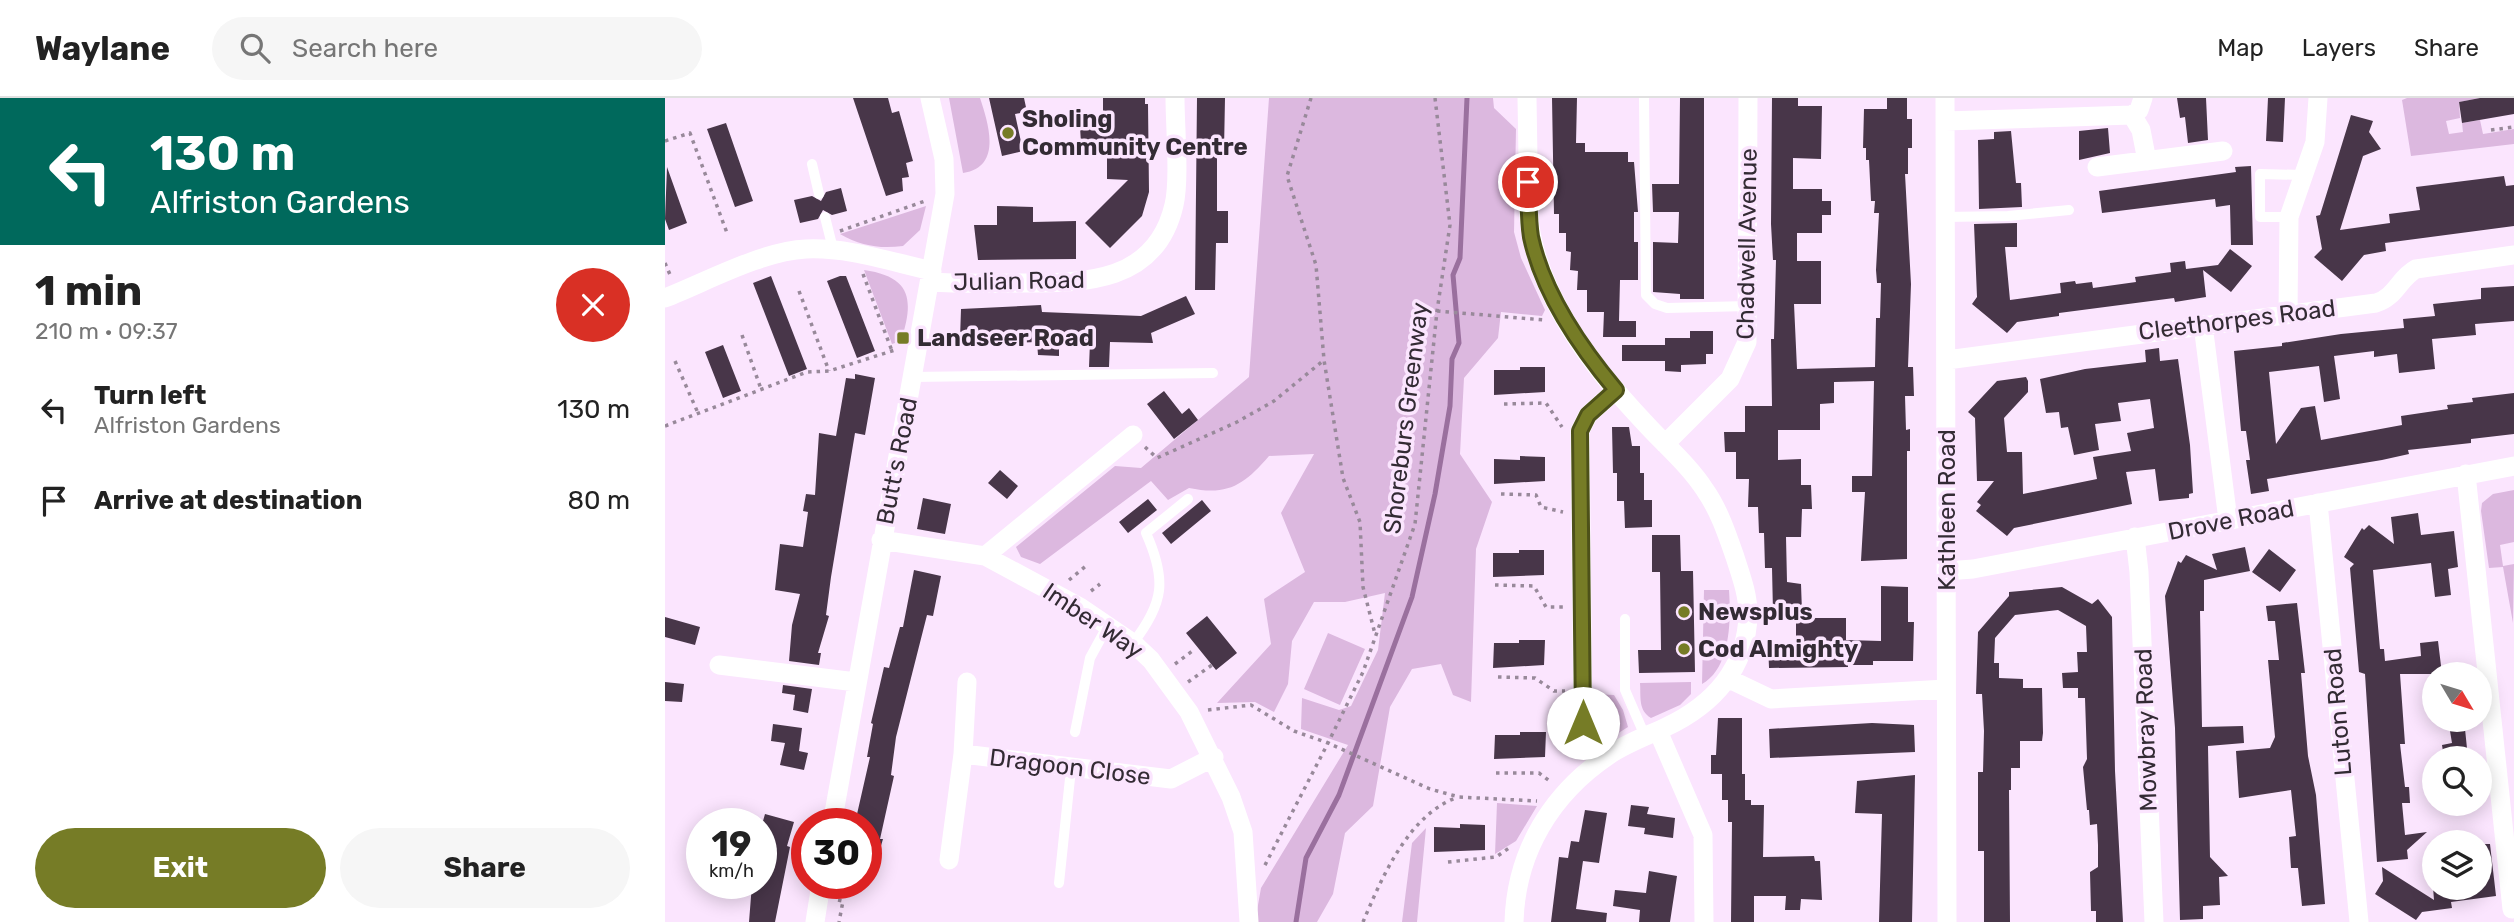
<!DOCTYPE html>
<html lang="en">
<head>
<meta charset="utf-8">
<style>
	:root { --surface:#fff; --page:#f6f6f6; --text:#222; --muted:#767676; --line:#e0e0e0; --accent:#767c26 }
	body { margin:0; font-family:Rubik,sans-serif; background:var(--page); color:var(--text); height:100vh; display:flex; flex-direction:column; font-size:26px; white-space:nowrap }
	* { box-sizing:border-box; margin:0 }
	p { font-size:23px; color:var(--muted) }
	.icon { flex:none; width:38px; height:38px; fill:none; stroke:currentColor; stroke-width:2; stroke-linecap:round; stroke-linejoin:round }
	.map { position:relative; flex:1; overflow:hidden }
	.sheet { display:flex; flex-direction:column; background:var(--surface); width:665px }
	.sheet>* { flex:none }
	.guide { background:#00695c; color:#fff; overflow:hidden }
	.needle { width:46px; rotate:128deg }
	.tools { position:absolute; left:1757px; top:564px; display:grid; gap:14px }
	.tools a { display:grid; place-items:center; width:70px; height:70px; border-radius:50%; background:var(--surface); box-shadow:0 4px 18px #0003; font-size:35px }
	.speed { position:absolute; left:21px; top:710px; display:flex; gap:14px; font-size:35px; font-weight:700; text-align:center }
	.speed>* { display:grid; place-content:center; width:91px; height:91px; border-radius:50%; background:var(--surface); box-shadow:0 4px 18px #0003; line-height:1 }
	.speed small { font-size:18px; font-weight:400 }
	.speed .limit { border:10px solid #d22; background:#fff; color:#111 }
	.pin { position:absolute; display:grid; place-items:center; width:60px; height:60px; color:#fff; margin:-30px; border:4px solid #fff; border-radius:50%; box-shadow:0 2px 7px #0007 }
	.me { position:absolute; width:77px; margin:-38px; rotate:0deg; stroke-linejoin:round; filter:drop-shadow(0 0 5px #0008) }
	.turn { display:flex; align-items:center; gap:24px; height:147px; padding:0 35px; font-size:32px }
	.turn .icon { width:91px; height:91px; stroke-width:2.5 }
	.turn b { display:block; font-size:49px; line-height:60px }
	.round { display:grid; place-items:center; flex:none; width:74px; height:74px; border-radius:37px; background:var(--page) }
	.overview { display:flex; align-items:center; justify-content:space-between; height:119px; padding:0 35px }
	h1 { font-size:42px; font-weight:700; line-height:52px }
	.action { display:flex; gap:14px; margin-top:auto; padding:14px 35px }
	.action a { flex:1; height:80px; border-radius:42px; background:var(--accent); color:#fff; font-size:28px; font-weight:700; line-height:80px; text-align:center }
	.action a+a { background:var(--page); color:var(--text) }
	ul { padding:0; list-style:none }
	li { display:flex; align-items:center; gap:21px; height:91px; padding:0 35px }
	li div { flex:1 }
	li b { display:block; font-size:26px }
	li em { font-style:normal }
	header { display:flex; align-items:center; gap:42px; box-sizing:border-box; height:98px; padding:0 35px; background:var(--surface); border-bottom:2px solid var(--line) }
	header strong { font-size:33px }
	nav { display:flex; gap:38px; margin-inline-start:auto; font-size:24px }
	.search { width:490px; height:63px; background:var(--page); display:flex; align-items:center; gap:18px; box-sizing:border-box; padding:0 24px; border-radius:38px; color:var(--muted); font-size:26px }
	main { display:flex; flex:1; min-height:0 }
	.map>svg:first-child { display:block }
	.green { fill:#dcb8df }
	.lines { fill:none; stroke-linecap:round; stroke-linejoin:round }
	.stream { stroke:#9a709e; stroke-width:5 }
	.building { fill:#483649 }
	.path { stroke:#98899a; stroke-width:3.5; stroke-dasharray:3.5 5; stroke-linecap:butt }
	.lane { stroke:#fff; stroke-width:10 }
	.street { stroke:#fff; stroke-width:19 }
	.route-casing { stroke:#4d5119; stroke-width:18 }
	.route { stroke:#767c26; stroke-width:12 }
	.poi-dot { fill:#767c26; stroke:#fbe5fe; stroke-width:2.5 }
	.labels { text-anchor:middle; stroke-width:7; stroke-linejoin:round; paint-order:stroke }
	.poi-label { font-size:24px; font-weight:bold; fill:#332b34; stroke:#fbe5fe; text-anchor:start }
	.street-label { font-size:24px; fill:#332b34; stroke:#fbe5fe }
</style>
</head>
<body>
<header>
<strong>Waylane</strong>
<div class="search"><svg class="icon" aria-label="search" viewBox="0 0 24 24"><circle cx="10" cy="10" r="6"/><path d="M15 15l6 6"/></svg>Search here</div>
<nav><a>Map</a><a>Layers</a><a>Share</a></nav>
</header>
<main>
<section class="sheet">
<div class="guide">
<div class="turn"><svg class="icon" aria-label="left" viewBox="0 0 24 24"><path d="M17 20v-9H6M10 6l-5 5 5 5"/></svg><div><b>130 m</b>Alfriston Gardens</div></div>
</div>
<div class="overview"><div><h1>1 min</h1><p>210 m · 09:37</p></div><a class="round" style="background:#d93025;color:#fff"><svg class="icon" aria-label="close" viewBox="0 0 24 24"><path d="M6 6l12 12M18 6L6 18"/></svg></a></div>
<ul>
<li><svg class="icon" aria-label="left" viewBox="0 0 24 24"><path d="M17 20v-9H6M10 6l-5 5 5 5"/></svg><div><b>Turn left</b><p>Alfriston Gardens</p></div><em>130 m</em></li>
<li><svg class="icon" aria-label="arrive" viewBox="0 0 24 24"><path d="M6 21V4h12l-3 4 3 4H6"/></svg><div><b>Arrive at destination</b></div><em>80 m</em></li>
</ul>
<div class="action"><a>Exit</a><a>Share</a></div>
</section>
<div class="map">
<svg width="1849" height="824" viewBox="0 0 1849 824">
	<rect width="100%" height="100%" fill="#fbe5fe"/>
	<path class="green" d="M284,0H315C324,27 337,69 298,75Z
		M604,0H828L829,10L851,31L849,134L856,160L880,212L877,218L836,214L833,240L799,280L795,356L827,404L811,451L806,604L788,597L776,566L747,571L725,609L708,708L680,735L668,796L652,824H590L596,790L683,647L636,631L637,600L674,612L686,608L713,552L720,495L680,504H649L627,543L623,586L609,614L590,604L552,605L606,546L599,501L640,474L616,415L649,356L604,358C579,387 563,398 524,390L503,402L486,383L375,466L356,459L351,449L450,368L476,370L584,279Z
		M1742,0H1815L1794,4L1795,20L1781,23L1784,36L1798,34L1797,25L1815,22L1818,36L1849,31V46L1746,58L1737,2Z
		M261,108L255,132L238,148C215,151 196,148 175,136Z
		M199,172C247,179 249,202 236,243L227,246Z
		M1849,392V444L1835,447L1838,468L1849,466L1848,525L1838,469L1824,470L1816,413L1817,405L1828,396Z
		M1039,492H1064C1066,521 1066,570 1037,586Z
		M663,535L700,551L675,607L639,591Z
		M1026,584V596L1015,607L986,620C973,612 976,599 975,585Z
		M928,596L949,597L958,612L963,629L920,656L914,640L927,638Z
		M832,705L872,708L851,743L830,756Z
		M761,730L752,824H737L747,745Z"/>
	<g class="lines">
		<path class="stream" d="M631,824L641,760L674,697L747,499L770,396L785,308L787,261L794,245L788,177L795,160L802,0"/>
	</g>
	<path class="building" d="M188,0H223L227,15L234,13L248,63L241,65L244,79L237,80L238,93L221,98Z
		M324,0H359L362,14L350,16L358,53L337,58Z
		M438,0H480V6H483L484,94L477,118L445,150L420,125L463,82L442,81V45H416L415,29H438Z
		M532,0H560L559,52H552V113H563V145H551L550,192H530Z
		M887,0H912L911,45H920V54H963V64H969L973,114H969V144H973V182H955L954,223H971V239H938L939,214H922V192H912L913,173L905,172L906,154L901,153V135H894V116H889Z
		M1015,0H1039V201H1015V196L988,194V144L1013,145L1014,114H988L987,86H1014Z
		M1107,0H1133V8H1157L1156,61L1128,60V91H1157V103H1166V117H1157V135H1132V163H1156V206H1129L1132,271L1210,269L1211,220H1215L1216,185H1212L1211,172L1214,115H1209L1210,103H1206L1204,62H1201V50H1198L1199,11H1222V0H1242V21H1247V50H1243V76H1240L1246,186L1243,269H1248L1249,298H1240L1241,332L1245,331V353H1242V461L1196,463L1200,394H1187V378H1207L1209,283L1169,284V305L1155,306V332H1113V362L1136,361V387H1146L1147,411H1137L1136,439H1121L1122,484L1136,486L1137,514H1108L1107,470H1100L1099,435H1094L1093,409H1083L1084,381H1071V354H1060L1059,334H1080V308H1107L1106,241H1109L1111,162H1108L1106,126Z
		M1512,0H1541L1543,42L1523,45L1520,19L1515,20Z
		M1603,0H1620L1618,44L1601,43Z
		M1815,0H1849V16L1797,25L1794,4Z
		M1686,17L1708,23L1704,34L1716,51L1698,58L1675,132L1725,125L1724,116L1755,112L1751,89L1839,78L1841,88L1849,87V128L1720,145L1721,153L1699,157L1677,183L1649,159L1657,151L1651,118L1655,117Z
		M61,25L88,103L70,109L42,31Z
		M1443,30L1445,55L1414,62V33Z
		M1346,33L1351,85H1356L1357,109L1314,111L1313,42L1329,41V34Z
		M1586,68L1588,147H1566L1565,107L1551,109L1550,101L1437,115L1434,93L1571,74L1570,69Z
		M2,69L22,125L4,132L0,121Z
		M176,90L182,113L167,117L158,112L153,121L135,125L129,102L147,98L156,103L161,94Z
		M332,108L368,109V124L411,123V161L313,162L309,127H332Z
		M1352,125V149H1340L1345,202L1396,195L1395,185L1410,183L1411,186L1427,184L1428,190L1471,184L1470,179L1506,174L1505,165L1520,163L1521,171L1553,167L1565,151L1587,168L1566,194L1538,172L1541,199L1510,204L1509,200L1394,215V218L1352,224L1342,235L1307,206L1312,199L1309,126Z
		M106,178L142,271L124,278L88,185Z
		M175,178H181L210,253L192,260L162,183Z
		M1849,188V223L1810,226L1811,237L1767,241L1770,271L1734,275L1732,256L1709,259V253L1669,258L1675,301L1659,304L1654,268L1604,274L1611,346L1636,310L1650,308L1656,342L1737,327L1736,318L1783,311L1782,307L1808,304L1807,300L1849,295V336L1806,341V345L1743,352L1744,356L1717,362L1602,381L1604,393L1586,396L1581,362H1585L1581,333H1576L1569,253L1617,248V245L1676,236L1739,230L1738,221L1770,218L1768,206L1816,201V190Z
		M521,198L530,216L486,235L488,245L445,244L444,269H424L425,244H394V258L373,257L372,244L343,245V238L295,241L296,211L376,207L377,214L476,218Z
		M1025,233H1048V256H1041V266L1016,267V274L1000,273V263H957V247H1000V240H1025Z
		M58,247L76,293L58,300L40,254Z
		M1494,250L1495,263L1513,261L1525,347L1528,395L1524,396V400L1494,403L1490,371L1461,374L1467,406L1349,430L1342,438L1311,413L1316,407L1312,404L1329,383H1312L1310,320L1303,314L1332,283L1361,279L1363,283V294L1339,320L1342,354H1357L1358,396L1432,381L1428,359L1466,353L1462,335L1489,330L1485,301L1453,305L1456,323L1430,326L1434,352L1409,357L1403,329L1396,330L1394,314L1381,315L1375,281L1420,271L1481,264L1480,252Z
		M855,269H880V294L829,297V272H855Z
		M190,276L210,280L200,337L190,335L166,479L161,517L164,518L153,555H156L154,567L124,563L127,527L135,496L110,492L115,446L138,449L143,414L138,413L141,396L150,397L154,335L171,338L181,280L190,281Z
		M499,293L517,316L524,310L533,322L509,341L482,306Z
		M947,329H964L967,348H975V375H979V402H987V429L960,430L959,403H952V375H948Z
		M855,358L880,359V383L829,386V361L855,362Z
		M335,372L353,388L342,401L323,385Z
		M258,400L286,406L280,436L252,431Z
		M483,401L492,412L463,435L454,424Z
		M537,402L546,413L506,446L497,435Z
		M1753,415L1756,437L1789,433L1793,469L1783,471L1786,497L1770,499L1766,465L1708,472L1715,551H1719L1720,563L1756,558L1755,545L1773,543L1777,576H1735L1740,646H1735L1740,689H1744L1745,705H1737L1740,737L1762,734L1742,752L1743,761L1712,764L1700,576L1694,574L1685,470L1689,466L1679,459L1697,430L1699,432L1704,427L1729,446L1726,419Z
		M987,437H1015L1016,473H1028L1030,574L974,575L973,552H996L995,474H987Z
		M1580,449L1585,473L1539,482V513H1535L1537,629L1578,628L1579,645L1543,648L1545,759L1563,778L1554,779L1555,807L1538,808V821L1515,822L1510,630L1500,498L1513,463L1516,465L1521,457L1552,472L1547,456Z
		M1604,451L1631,472L1615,494L1587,474Z
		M854,452H879V477L828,479V455H854Z
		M249,472L276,478L268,518L262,517L231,639L226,677L229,678L215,741H218L205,785H201V726L190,725L205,659H202L208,626L206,625L213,595L219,569L224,570L235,529H238Z
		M1216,488L1243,489V524H1249L1248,563H1208V567H1183V569L1104,570L1103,544H1131V520H1181V542L1216,543Z
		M1397,489L1427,506L1433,501L1447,519L1450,673L1458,824H1431V813H1426L1425,774L1433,769V747L1432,726L1425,727L1424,712H1422L1418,669L1422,661L1420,600H1413V590H1398L1397,575L1413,574L1412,554H1422L1421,528L1393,512L1350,517L1330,540L1329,565H1334V580L1358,581V590H1377L1378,635L1377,643H1355V670H1346V692H1344L1345,824H1319V753H1313V674H1318L1319,633L1317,596H1311L1313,534L1344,498V494Z
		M1632,505L1640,575H1636L1643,658L1651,697L1660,806L1637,808L1633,770H1626L1625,755L1624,739L1631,738L1626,692L1574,700L1571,653L1605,650L1610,639L1603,562H1614L1610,523H1603L1601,508Z
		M542,518L572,555L551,572L521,535Z
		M0,519L35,529L30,547L0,539Z
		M854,542H880L879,567L828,570L829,545H854Z
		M0,584L19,586L17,604L0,603Z
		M118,587L147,591L143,615L128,612L130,597L117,595Z
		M1053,620H1077V676H1080V702H1086V707H1099L1098,759L1149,758L1150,763H1155L1157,802L1136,801L1135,812H1120L1121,798H1089V824H1066L1067,724H1063V702H1057V676H1046V657H1051Z
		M1207,625L1249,627L1250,654L1105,660L1104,631Z
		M108,626L137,630L134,653L143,655L139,672L115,667L120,645L106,643Z
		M1800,631L1803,660H1779L1777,647L1787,645L1785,633Z
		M855,634H881L880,659L829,661L830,637H855Z
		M1250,677L1247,824H1214L1217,716L1190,715L1192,683Z
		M966,707L984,709L982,716L1010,720L1008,740L979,736L980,730L963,728Z
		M920,712L942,715L934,765L918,763L911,811L942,815L941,824H886L894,759L903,760L906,743L914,744Z
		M100,716L129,724L122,748L125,749L110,824H84L87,786H96V730Z
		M795,726L820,727V752L769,754V729L795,730Z
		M1815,746H1825L1831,798L1786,804L1787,810L1757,814L1751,822L1710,796L1718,783L1717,769L1769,802L1768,789H1815Z
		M984,773L1012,778L1005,824H974L975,812L948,808L950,792L981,795Z"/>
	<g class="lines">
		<path class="path" d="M646,0L622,78L651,167L659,262L678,380L695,424L698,489L710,536
			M770,0L785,127L772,213L750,426L698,574L663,645L765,691L794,699L872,703
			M1826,32L1849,29
			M0,43L25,35L62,135
			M175,133L260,103
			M0,165L6,179
			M198,176L227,253
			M134,193L164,273
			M772,213L879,222
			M77,237L96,291
			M10,263L33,315
			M839,306L881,305L897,329
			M0,328L142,274L164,273L233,251
			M480,349L492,360L572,324L609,303L659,262
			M836,396L871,397L876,409L898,414
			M404,482L421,468
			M830,487L869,488L881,509H899
			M426,493L435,486
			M510,566L530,551
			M833,579L870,580L889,593H900
			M523,584L547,567
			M543,612L586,607L629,633L663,645L599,769
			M831,675H874L886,684
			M783,764L831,759L844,750
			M173,802L178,803L174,824
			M698,824C717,779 744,716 793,699"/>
		<path class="lane" d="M979,0L981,197L990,206L1002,210L1084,208
			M147,66L154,96
			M160,119L168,151
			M1280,119L1343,118L1404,112
			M1624,119H1595V76L1638,77
			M248,279L548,275
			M960,521V592L980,638
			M468,545C499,505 502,482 481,435L523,401
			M410,634L425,560L443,527
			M394,785L406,671"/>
		<path class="street" d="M1280,0L1282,824
			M1467,17L1476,32L1482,63
			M1280,23L1467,17L1474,12L1478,0
			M1432,69L1558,53
			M266,184C296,186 326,185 357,185C420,185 491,185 509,107C515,82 510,28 510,0
			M0,200C41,184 97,153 141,151C183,149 226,164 267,173
			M1623,216L1624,119L1650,44L1653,0
			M1538,227L1563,422
			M1282,262L1711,205C1731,199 1734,180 1751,171L1849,157
			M1000,346L1065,281L1082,244L1083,0
			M1801,376L1847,811
			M1653,405L1694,824
			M1470,439L1474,474L1489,824
			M216,442L320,458L415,509L468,545L486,562L524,614L566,699L578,734L584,824
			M320,458L468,337
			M1282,473L1308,471L1849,368
			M54,567L191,584
			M1064,581L1106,601L1281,591
			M918,625L915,333L923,317L951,292
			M993,633L1038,737L1039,824
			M298,656L506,681L549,659
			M167,726L280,96L279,61L265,0
			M284,762L298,656L302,584
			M150,824L156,786
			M849,824C851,754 886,696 944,657C962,645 982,638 1001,629C1048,607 1082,570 1083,516C1083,496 1076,478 1070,459C1062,436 1054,412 1040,392C1024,367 1000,347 980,325C928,270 873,199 864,121L862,0"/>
	</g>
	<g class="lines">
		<g class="route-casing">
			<path id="route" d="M863,84C864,102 863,121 866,139C878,195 915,249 951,292L923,317L915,333L918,625"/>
		</g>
		<use href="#route" class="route"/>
	</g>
	<g class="poi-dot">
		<circle cx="343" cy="35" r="7"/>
		<rect x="231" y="233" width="14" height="14" rx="3.5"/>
		<circle cx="1019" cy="514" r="7"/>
		<circle cx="1019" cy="551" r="7"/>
	</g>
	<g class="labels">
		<g class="poi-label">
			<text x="357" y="29">Sholing<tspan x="357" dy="28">Community Centre</tspan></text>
			<text x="252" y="248">Landseer Road</text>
			<text x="1033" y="522">Newsplus</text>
			<text x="1033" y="559">Cod Almighty</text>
		</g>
		<g class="street-label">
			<text transform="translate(1082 146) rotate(-89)" y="8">Chadwell Avenue</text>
			<text transform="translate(354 183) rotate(-1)" y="8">Julian Road</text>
			<text transform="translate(1572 222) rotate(-7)" y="8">Cleethorpes Road</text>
			<text transform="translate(741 320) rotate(-83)" y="8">Shoreburs Greenway</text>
			<text transform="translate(232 363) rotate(-79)" y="8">Butt's Road</text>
			<text transform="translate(1282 412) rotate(-90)" y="8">Kathleen Road</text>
			<text transform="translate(1566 422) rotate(-11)" y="8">Drove Road</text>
			<text transform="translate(428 523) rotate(34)" y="8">Imber Way</text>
			<text transform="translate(1673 614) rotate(-95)" y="8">Luton Road</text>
			<text transform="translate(1481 632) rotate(-92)" y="8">Mowbray Road</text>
			<text transform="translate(405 669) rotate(7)" y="8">Dragoon Close</text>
		</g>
	</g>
</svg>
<div class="tools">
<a><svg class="needle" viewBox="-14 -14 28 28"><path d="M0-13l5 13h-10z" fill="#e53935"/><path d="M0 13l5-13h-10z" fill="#767676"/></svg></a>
<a><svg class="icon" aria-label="search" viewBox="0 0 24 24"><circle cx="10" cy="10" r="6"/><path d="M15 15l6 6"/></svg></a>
<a><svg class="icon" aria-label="layers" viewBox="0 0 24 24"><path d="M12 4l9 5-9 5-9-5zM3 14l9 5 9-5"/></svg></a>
</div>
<div class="speed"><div>19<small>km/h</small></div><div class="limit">30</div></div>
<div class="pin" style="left:863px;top:84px;background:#d93025"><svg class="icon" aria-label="arrive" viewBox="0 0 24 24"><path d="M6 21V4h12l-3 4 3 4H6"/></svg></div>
<svg class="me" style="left:918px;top:625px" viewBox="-20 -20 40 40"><circle r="19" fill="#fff"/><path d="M0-13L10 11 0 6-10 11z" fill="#767c26"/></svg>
</div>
</main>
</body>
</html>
